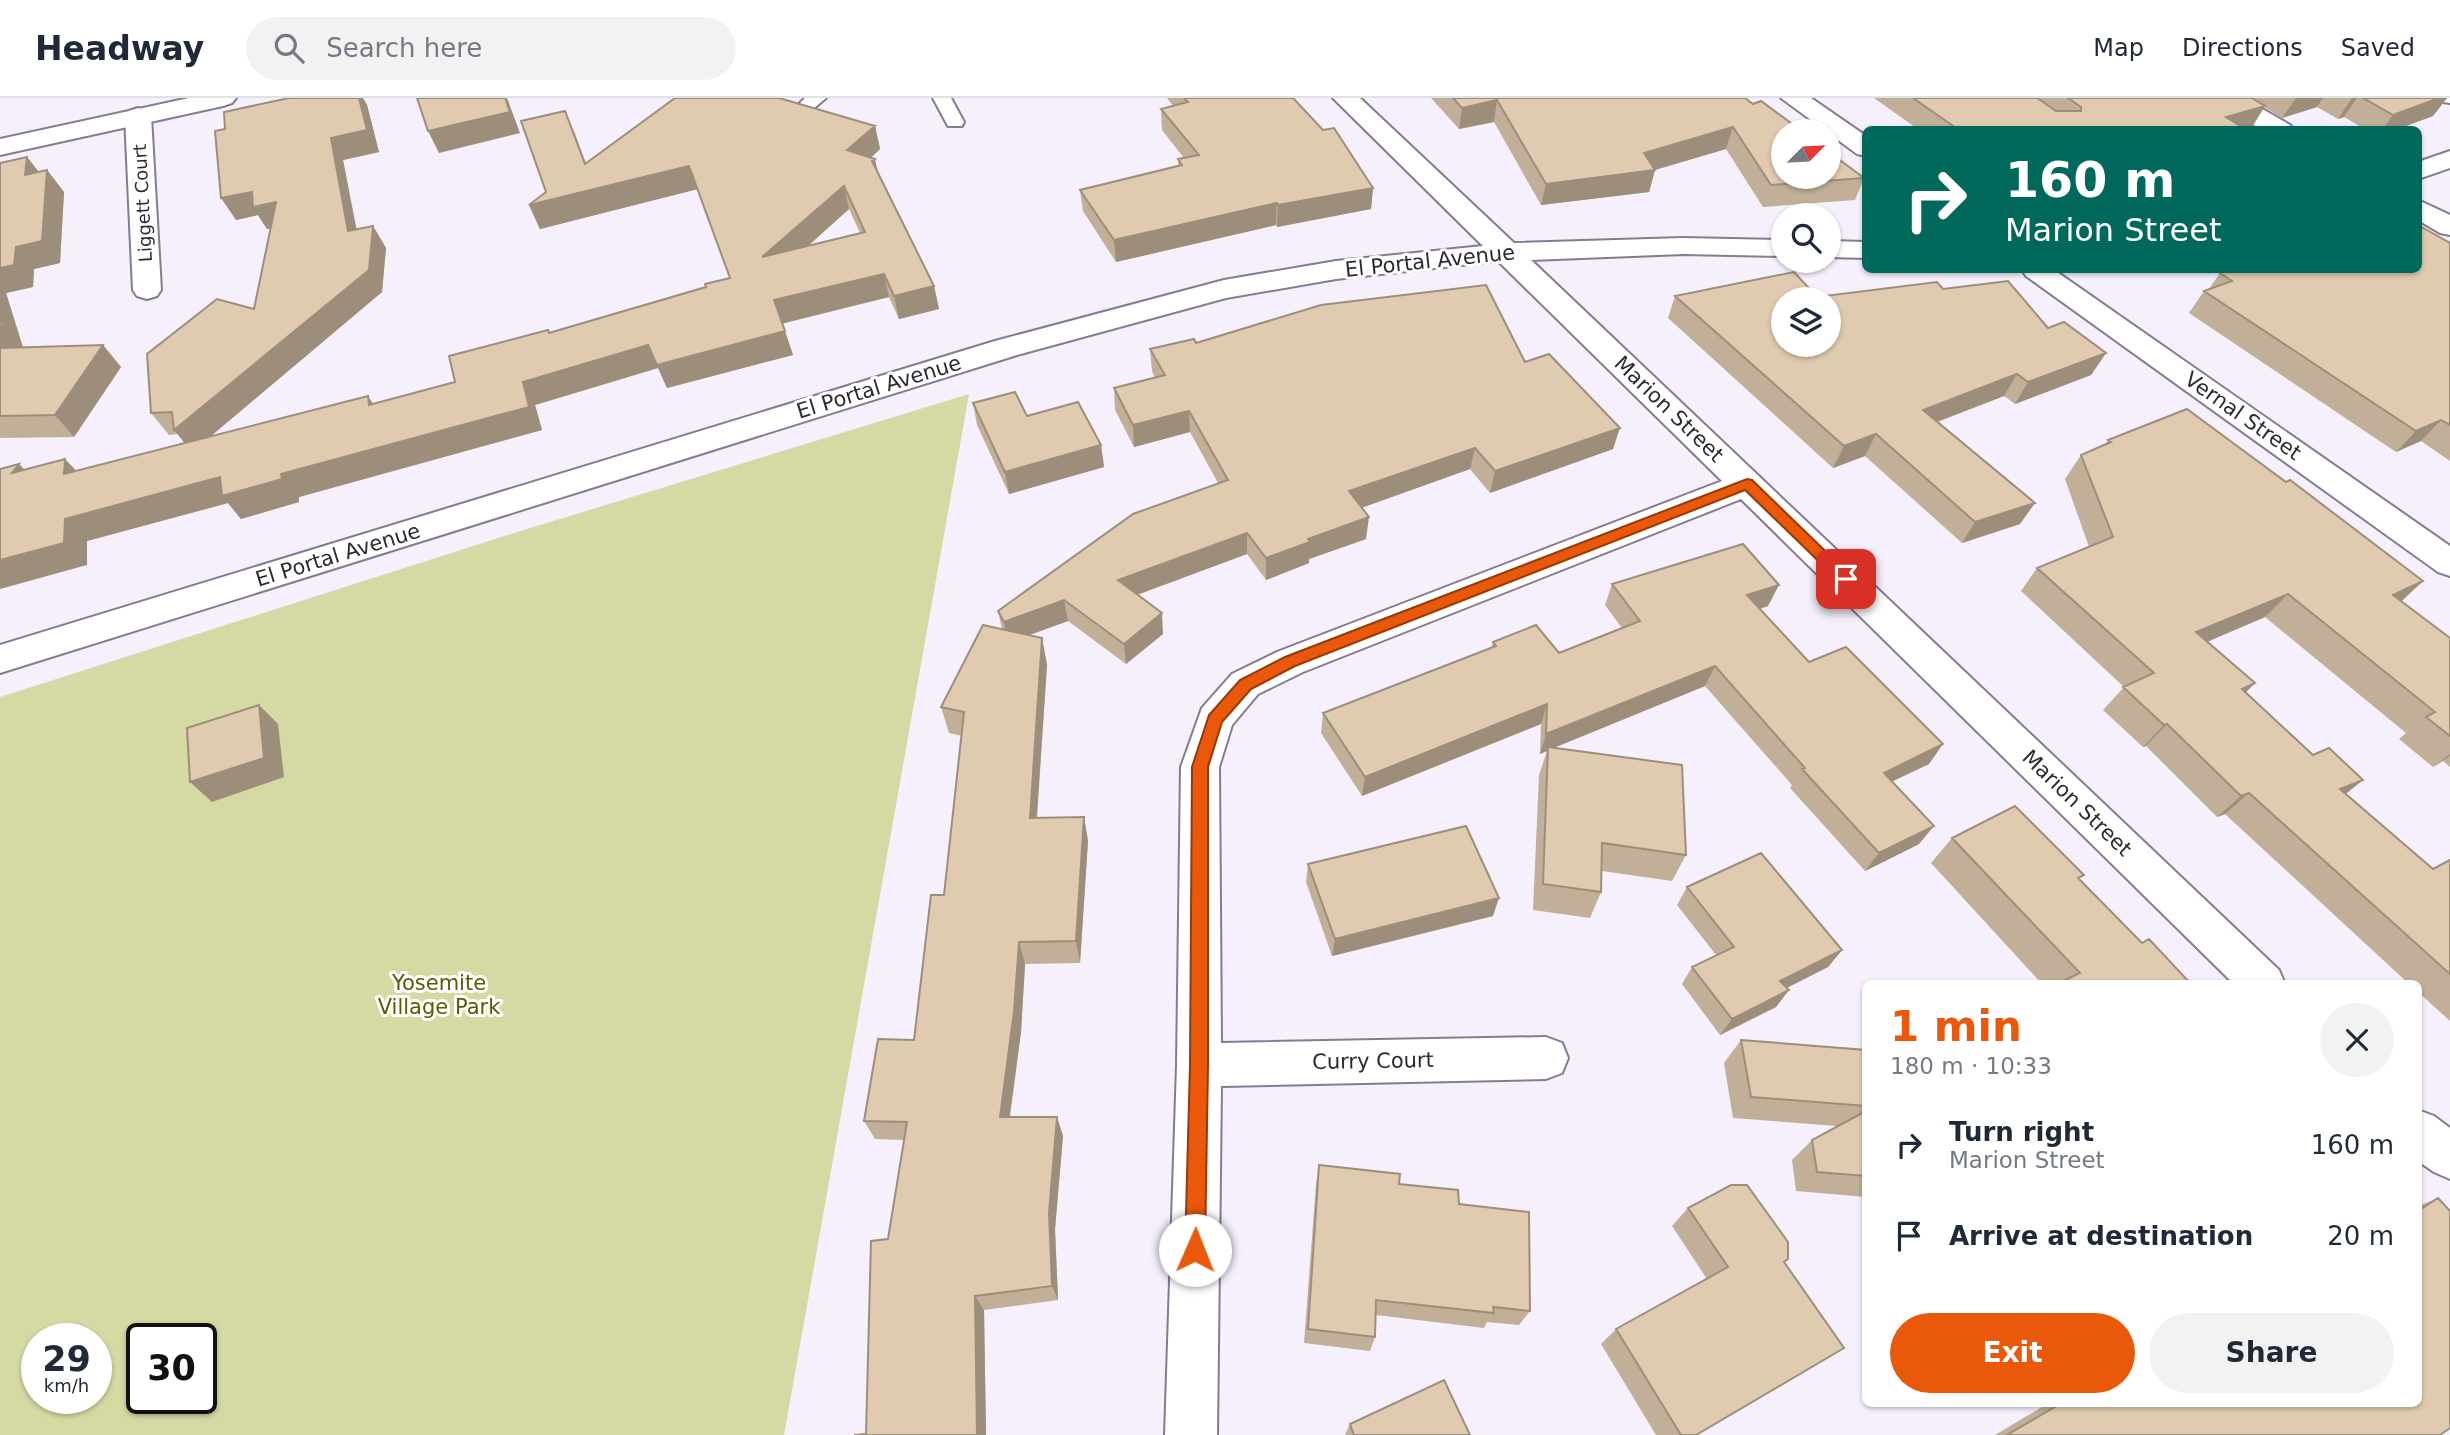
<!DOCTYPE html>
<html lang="en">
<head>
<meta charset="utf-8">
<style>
	:root { --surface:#fff; --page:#f2f2f3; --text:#1f2937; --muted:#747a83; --line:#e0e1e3; --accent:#ea580c }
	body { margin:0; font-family:"DejaVu Sans",sans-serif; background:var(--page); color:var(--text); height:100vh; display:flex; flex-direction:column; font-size:26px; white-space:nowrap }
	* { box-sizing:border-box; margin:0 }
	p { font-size:23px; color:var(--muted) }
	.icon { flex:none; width:38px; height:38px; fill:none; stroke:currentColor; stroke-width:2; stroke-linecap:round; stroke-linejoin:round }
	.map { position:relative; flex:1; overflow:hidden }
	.drawer { position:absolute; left:1862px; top:882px; width:560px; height:427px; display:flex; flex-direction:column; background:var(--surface); border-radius:10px; box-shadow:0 2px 5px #0004 }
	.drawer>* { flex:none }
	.banner { position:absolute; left:1862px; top:28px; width:560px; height:147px; border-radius:10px; box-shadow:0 2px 5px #0004; background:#00695c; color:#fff; overflow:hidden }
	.needle { width:46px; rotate:66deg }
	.buttons { position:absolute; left:1771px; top:21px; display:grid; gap:14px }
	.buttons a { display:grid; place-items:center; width:70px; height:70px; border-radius:50%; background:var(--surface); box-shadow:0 2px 5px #0004; font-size:35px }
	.speed { position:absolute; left:21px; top:1225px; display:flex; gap:14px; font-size:35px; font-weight:700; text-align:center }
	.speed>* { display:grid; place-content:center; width:91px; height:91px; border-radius:50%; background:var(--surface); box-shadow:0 2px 5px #0004; line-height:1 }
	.speed small { font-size:18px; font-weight:400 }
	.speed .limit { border:4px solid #111; border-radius:10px; background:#fff; color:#111 }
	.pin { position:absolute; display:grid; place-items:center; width:60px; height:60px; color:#fff; margin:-30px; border-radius:14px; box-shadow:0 4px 10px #0006 }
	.me { position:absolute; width:77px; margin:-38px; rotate:1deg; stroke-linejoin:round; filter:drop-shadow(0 0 5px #0008) }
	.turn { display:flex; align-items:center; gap:24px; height:147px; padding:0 28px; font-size:32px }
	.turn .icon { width:91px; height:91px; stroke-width:2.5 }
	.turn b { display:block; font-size:49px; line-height:60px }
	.round { display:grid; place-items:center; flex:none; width:74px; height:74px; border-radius:37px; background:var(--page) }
	.headline { display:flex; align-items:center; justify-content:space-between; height:119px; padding:0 28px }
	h1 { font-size:42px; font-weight:600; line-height:52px; color:var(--accent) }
	.cta { display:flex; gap:14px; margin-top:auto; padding:14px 28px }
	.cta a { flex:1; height:80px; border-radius:42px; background:var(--accent); color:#fff; font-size:28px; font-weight:600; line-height:80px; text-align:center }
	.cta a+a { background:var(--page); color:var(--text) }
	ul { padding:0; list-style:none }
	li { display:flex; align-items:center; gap:21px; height:91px; padding:0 28px }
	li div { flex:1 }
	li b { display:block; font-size:26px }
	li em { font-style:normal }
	header { display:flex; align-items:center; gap:42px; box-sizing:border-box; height:98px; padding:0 35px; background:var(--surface); border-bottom:2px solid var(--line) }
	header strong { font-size:33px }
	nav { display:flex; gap:38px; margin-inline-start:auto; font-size:24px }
	.search { width:490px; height:63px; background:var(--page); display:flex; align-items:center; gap:18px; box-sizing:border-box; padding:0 24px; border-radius:38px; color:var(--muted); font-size:26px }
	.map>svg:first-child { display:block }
	.green { fill:#d5d9a3; fill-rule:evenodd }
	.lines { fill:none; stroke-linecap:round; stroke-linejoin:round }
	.service-casing { stroke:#867a95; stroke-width:4 }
	.minor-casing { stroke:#867a95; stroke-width:4 }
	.tertiary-casing { stroke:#867a95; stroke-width:4 }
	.service { fill:#fff; fill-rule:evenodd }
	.minor { fill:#fff; fill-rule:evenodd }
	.tertiary { fill:#fff; fill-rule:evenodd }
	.wall { fill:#c1af98; fill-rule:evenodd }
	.shaded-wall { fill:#9d8e7c }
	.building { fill:#e0cbb1; stroke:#9d8e7c; stroke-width:2; fill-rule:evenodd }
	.route { fill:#ea580c; stroke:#983908; stroke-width:2 }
	.labels { text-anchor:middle; stroke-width:6; stroke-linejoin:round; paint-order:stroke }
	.far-street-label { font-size:18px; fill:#2d2833; stroke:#fff }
	.street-label { font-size:21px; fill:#2d2833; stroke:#fff }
	.park-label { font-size:21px; fill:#595c00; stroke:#fff }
</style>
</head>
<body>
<header>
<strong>Headway</strong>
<div class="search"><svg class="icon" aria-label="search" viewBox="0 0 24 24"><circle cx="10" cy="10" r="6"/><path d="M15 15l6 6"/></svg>Search here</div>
<nav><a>Map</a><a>Directions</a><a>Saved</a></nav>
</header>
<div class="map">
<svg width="2450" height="1337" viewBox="0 0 2450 1337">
	<rect width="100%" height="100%" fill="#f5f0fc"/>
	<path class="green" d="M969,296L784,1337H0V599L514,435ZM37,1241H96V1300H37ZM142,1241H201V1300H142Z"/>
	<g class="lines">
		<g class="service-casing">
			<path id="service" d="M805,0H826L813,11L807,12L798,7Z
				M933,0H951L964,24L962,28H948Z
				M2440,0H2450V5L2443,4Z"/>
		</g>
		<g class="minor-casing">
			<path id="minor" d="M1333,0H1360L1514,145L1683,140L1783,142V158L1683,156L1531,162L2279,872L2285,886H2234L1741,401L1303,574L1258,596L1232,627L1219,669L1221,945L1546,939L1562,945L1568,960L1562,975L1546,981L1221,988L1217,1337H1165L1177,967L1181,669L1202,610L1232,576L1277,554L1722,383L1498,163L1336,181L1226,200L1017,257L0,575V547L995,243L1224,182L1336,163L1483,148Z
				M1781,0H1811L1866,38V58L1857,56Z
				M2212,0H2243L2290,27L2293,32H2262L2216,5Z
				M138,10L147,13L151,18L161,192L157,198L147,201L137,198L133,192L125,18L129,13Z
				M2450,53V70L2418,81V64Z
				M2418,102L2450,117V137L2440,135L2418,122Z
				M1829,143L1866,144V160L1829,159Z
				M2022,172H2054L2450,448V478L2438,474L2026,178Z
				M2418,1012L2434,1018L2450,1030V1081L2434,1074L2418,1063Z"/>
		</g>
		<g class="tertiary-casing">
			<path id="tertiary" d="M189,0H236L232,5L223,8L0,57V41Z"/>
		</g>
		<use href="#service" class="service"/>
		<use href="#minor" class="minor"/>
		<use href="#tertiary" class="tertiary"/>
	</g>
	<path class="wall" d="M289,0H363L367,7L379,54L343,62L356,131L373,128L386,150L382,194L211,338L374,306L455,284L549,234L706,189L730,180L698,91L540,131L529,107L546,94L565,13L586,65L875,28L880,51L871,60L934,188L939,211L899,221L889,199L782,225L793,257L667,290L658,270L535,307L542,332L299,399V404L241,421L228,405L87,443V467L19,366L25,372L76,373L185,345L178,336L169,337L151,315L254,211L271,131H267L258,117L236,122ZM849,111L860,135L808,148Z
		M1167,0H1293L1373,90L1371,111L1277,129L1276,127L1116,164L1083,113L1080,92L1178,67V61L1184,60L1162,32L1161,11L1173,8Z
		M1431,0H1745L1864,80L1855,102L1763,109L1726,51L1655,72L1649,94L1541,107L1494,24L1459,31Z
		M1874,0H2447L2433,18L2395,32H2366L2344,19L2338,21L2317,9L2282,20L2264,9L2252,29L2246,31L2247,32H1919Z
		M27,59L39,74L47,72L64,94L60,165L34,171L33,189L6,195L23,249L103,247L121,269L74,339L0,340V65Z
		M2450,145V363L2421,343L2396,354L2189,215L2204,193L2209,191L2220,175Z
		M1943,191L2048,230L2106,255L2091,277L2015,306L2004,298L1938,324L2020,426L1962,445L1865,358L1833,370L1668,220L1675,198L1817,199Z
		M1196,245L1525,264L1613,351L1490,395L1470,371L1361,410L1366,441L1309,461V465L1266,482L1247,456L1137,497L1163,536L1126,566L1068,523L1028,537L1042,540L1047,567L1037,720L1084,719L1088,743L1080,865L1025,866L1021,934L1010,1019H1057L1063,1038L1055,1131L1058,1202L984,1212L986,1337H854L866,1336L888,1141L904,1042L875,1041L864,1023L914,942L944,797L962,638L949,635L941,609L1002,531L998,513L1218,385L1190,334L1134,349L1115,312L1114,290L1155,280L1152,273L1150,251Z
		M973,305L1027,318L1101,347L1104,369L1009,396L977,327Z
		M2108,342L2286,384L2423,483L2402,503L2450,540V669L2443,663L2433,669L2399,641L2406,635L2265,519L2207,544L2246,595L2313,657L2363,682L2345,696L2433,771L2450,762V923L2418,894V886H2409L2225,716L2217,719L2146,648L2143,649L2103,612L2124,589L2021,493L2037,470L2089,449L2065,381L2081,357L2105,347Z
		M1612,486L1768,508L1760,511L1809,564L1929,666L1892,683L1919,746L1865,773L1790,690L1792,687L1705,588L1554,650L1686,757L1672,783L1602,773L1601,794L1590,820L1533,812L1539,677L1547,653L1540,656L1541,626L1362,698L1321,635L1323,615L1491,550L1493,544L1559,555L1622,530L1605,507Z
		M1952,740L2079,782L2142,845L2191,886H2042L1931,765Z
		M1308,766L1493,818L1332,858L1306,784Z
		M1687,789L1842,852L1828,869L1787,890L1776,909L1720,937L1682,886L1692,869L1716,857L1677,807Z
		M1741,942L1866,952V1099L1796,1093L1792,1062L1812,1042L1837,1028L1733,1020L1724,965Z
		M1319,1067L1399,1086L1459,1106L1530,1213L1519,1227L1487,1224L1484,1230L1376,1217L1375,1239L1370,1253L1304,1245L1316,1086Z
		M2438,1100L2440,1337H1995L2047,1306H2418V1108Z
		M1688,1110L1788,1161L1784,1165L1696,1337H1656L1601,1246L1616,1231L1707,1181L1672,1128Z
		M1350,1326L1470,1337H1345Z"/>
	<path class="shaded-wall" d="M359,0H363L367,7L379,54L343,62L361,154L348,133L331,40Z
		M505,0H507L520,35L439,55L428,33Z
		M2296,0H2323L2317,9L2282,20Z
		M2352,0H2357L2344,19L2338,21Z
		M2434,0H2447L2433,18L2395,32H2382L2393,17Z
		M1497,2L1494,24L1459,31L1462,10Z
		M2265,8L2252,29L2243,32L2226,19Z
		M565,13L575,36L594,89L585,66Z
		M875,28L880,51L853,76L847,52Z
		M1733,29L1726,51L1651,73L1655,72L1649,94L1541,107L1546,86Z
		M27,59L44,81L25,77Z
		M875,61L880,84L872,63Z
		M689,68L698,91L540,131L529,107Z
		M47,72L64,94L60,165L34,171L33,189L6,195L23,250L0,258V170L16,149Z
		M844,88L849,111L770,182L762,159Z
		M1373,90L1371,111L1277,129L1278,107Z
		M252,94L276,104L290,126L267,131L258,117L236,122L221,100Z
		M1277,105L1276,127L1116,164L1114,142Z
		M373,128L386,150L382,194L192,354L174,332Z
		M884,176L889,199L781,226L774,202Z
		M934,188L939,211L899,221L894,198Z
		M785,233L793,257L667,290L658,270L535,307L542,332L299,399V404L241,421L228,405L87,443V467L0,491V462L65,421L220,379L281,376L523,284L648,247Z
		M103,247L121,269L74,339L55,317Z
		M2106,255L2091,277L2015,306L2028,284Z
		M2017,276L2004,298L1912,333L1923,312Z
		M368,298L383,321L369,307Z
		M1189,313L1190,334L1134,349L1133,327Z
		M2441,322L2421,343L2396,354L2416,333Z
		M1620,330L1613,351L1490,395L1495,373Z
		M1876,336L1865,358L1833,370L1844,348Z
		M1101,347L1104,369L1009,396L1005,374Z
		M1475,350L1470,371L1347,415L1349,393Z
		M65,361L87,384L64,376Z
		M19,366L41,389L12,375Z
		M2035,405L2020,426L1962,445L1975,424Z
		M1369,419L1366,441L1309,461V465L1266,482V460L1308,441Z
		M1247,435V456L1120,503L1118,482Z
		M2423,483L2398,506L2393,497Z
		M1779,487L1768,508L1737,518L1747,497Z
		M2288,496L2265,519L2176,557L2196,534Z
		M1064,502L1068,523L1008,545L1004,524Z
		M1162,515L1163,536L1126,566L1124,546Z
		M1042,540L1047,567L1035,744L1030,720Z
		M1715,568L1705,588L1548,652V649L1547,653L1540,656L1546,636Z
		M2255,585L2233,608L2242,591Z
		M1547,606L1541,626L1362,698L1365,679Z
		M259,607L278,626L284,679L212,704L190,684Z
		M2167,626L2146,648L2143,649L2164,627Z
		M1943,646L1929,666L1870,694L1884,675Z
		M2450,656V658L2433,669Z
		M2363,682L2337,703L2340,691Z
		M2249,695L2225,716L2217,719L2241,698Z
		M1084,719L1088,743L1080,865L1076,843Z
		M1934,728L1919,746L1865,773L1879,755Z
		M1499,800L1493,818L1332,858L1335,841Z
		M1019,844L1025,866L1021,934L1007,1037L1000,1019Z
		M1842,852L1828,869L1768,899L1780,883Z
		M1789,892L1776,909L1720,937L1732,921Z
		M1057,1019L1063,1038L1055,1131L1058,1202L1052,1188L1049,1115Z
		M975,1198L984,1212L986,1337H977Z"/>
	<path class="building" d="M289,0H359L367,32L331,40L348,133L373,128L369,172L174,332L172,314L151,315L147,256L217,201L254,211L276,104L253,109L252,94L221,100L215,33L225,31L224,14Z
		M417,0H505L510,14L428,33Z
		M675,0H779L875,28L847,52L875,61L872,63L934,188L894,198L884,176L774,202L785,233L657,267L648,247L523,284L529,309L281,376L282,381L222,398L220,379L65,421L64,445L0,462V371L19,366L12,375L65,361L64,376L368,298L369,307L455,284L449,258L548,232L549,235L706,189L705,186L730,180L689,68L529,107L546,94L521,23L565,13L585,66ZM844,88L865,134L762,159Z
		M1184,0H1293L1323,32L1334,30L1373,90L1278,107L1277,105L1114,142L1080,92L1182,67L1178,61L1199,57L1161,11L1188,4Z
		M1453,0H1745L1753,6L1761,3L1802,33H1783V79H1829V54L1864,80L1771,87L1733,29L1644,55L1655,72L1546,86L1497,2L1462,10Z
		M1913,0H2037L2056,13H2081V9L2068,0H2252L2265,8L2226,19L2247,32H1959Z
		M2363,0H2439L2393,17Z
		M27,59L25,77L47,72L42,143L16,149L14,167L0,170V65Z
		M2418,127L2450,145V327L2441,322L2416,333L2204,193L2232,183L2220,175L2228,172H2418Z
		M1794,174L1817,199L1937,184L1943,191L2008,183L2048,230L2064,224L2106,255L2028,284L2017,276L1923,312L2035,405L1975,424L1876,336L1844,348L1675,198ZM1783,201H1829V247H1783Z
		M1486,187L1525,264L1549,256L1620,330L1495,373L1475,350L1349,393L1369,419L1308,441L1310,444L1266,460L1247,435L1118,482L1162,515L1124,546L1064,502L1004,524L998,513L1133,416L1228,382L1189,313L1133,327L1114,290L1165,277L1150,251L1194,241L1196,245L1321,207Z
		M0,216L3,228L0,229Z
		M103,247L55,317L0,318V250Z
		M1015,294L1027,318L1078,304L1101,347L1005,374L973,305Z
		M2187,311L2286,384L2290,382L2423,483L2393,497L2450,540V638L2426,619L2435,614L2288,496L2196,534L2255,585L2242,591L2313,657L2329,650L2363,682L2340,691L2433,771L2450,762V876L2249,695L2241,698L2167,626L2164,627L2123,589L2154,575L2037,470L2113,439L2081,357L2111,344L2108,342Z
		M1743,446L1779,487L1747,497L1809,564L1846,549L1943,646L1884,675L1934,728L1879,755L1802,671L1805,670L1715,568L1546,636L1547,606L1365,679L1323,615L1496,548L1493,544L1536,527L1559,555L1640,523L1612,486Z
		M983,527L1042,540L1030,720L1084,719L1076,843L1019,844L1014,913L1000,1019H1057L1049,1115L1052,1188L975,1198L977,1337H854L866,1336L871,1143L888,1141L907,1024L864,1023L878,941L914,942L931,797H944L964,614L941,609Z
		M259,607L264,660L190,684L187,630Z
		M1548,649L1682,667L1686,757L1602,745L1601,794L1543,786Z
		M2015,708L2084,777L2078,780L2142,845L2149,841L2191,886H2057L2080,875L1952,740Z
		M1466,728L1499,800L1335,841L1308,766Z
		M1761,755L1842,852L1780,883L1789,892L1732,921L1692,869L1734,849L1687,789Z
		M1741,942L1866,952V1008L1751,999Z
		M1866,1013V1078L1817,1074L1812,1042Z
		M1319,1067L1400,1076L1399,1086L1458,1092L1459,1106L1529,1114L1530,1213L1493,1209L1494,1215L1376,1202L1375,1239L1308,1231Z
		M1731,1087H1747L1788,1144V1161L1784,1164L1844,1250L1696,1337H1681L1616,1231L1728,1169L1688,1110Z
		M2438,1100L2450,1113V1330L2440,1337H2007L2060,1306H2418V1108L2421,1111Z
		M1444,1282L1470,1337H1354L1350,1326Z"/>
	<path class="route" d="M1747,381L1752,382L1851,478L1853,481L1851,485H1841L1745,392L1295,568L1251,591L1222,624L1208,669V967L1205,1152L1202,1159L1195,1162L1188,1159L1185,1152L1190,967L1192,669L1209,617L1240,582L1285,559Z"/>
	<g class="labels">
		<g class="far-street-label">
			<text transform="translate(143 105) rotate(-93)" y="6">Liggett Court</text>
		</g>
		<g class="street-label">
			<text transform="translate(1430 163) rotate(-6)" y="7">El Portal Avenue</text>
			<text transform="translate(879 289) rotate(-17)" y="7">El Portal Avenue</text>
			<text transform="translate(1669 311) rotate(44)" y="7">Marion Street</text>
			<text transform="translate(2243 318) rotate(35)" y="7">Vernal Street</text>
			<text transform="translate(338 457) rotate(-17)" y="7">El Portal Avenue</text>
			<text transform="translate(2077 705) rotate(44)" y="7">Marion Street</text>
			<text transform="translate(1373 963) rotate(-1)" y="7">Curry Court</text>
		</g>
		<g class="park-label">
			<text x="439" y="892">Yosemite<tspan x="439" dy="24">Village Park</tspan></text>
		</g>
	</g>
</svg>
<div class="buttons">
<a><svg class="needle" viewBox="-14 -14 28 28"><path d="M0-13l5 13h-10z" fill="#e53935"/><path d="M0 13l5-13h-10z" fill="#747a83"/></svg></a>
<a><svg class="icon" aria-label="search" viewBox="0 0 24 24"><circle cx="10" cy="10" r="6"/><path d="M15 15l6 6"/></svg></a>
<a><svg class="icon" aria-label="layers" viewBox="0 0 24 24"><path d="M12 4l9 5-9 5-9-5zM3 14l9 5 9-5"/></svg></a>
</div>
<div class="speed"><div>29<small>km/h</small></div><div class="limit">30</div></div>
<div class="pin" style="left:1846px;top:481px;background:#d93025"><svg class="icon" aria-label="arrive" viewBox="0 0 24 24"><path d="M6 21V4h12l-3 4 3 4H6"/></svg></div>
<svg class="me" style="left:1195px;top:1152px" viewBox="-20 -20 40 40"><circle r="19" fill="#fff"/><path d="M0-13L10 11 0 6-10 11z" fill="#ea580c"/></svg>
<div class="banner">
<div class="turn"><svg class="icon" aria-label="right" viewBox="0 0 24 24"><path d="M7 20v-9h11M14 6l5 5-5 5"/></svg><div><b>160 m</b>Marion Street</div></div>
</div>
<section class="drawer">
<div class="headline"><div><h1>1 min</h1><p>180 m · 10:33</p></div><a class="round"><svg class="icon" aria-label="close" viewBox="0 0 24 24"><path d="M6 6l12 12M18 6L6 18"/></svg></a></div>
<ul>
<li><svg class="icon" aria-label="right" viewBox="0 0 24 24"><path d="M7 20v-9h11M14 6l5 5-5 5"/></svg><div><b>Turn right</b><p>Marion Street</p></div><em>160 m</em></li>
<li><svg class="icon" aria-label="arrive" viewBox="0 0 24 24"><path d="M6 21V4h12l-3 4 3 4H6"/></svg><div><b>Arrive at destination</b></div><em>20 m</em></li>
</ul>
<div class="cta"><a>Exit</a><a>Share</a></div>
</section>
</div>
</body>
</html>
